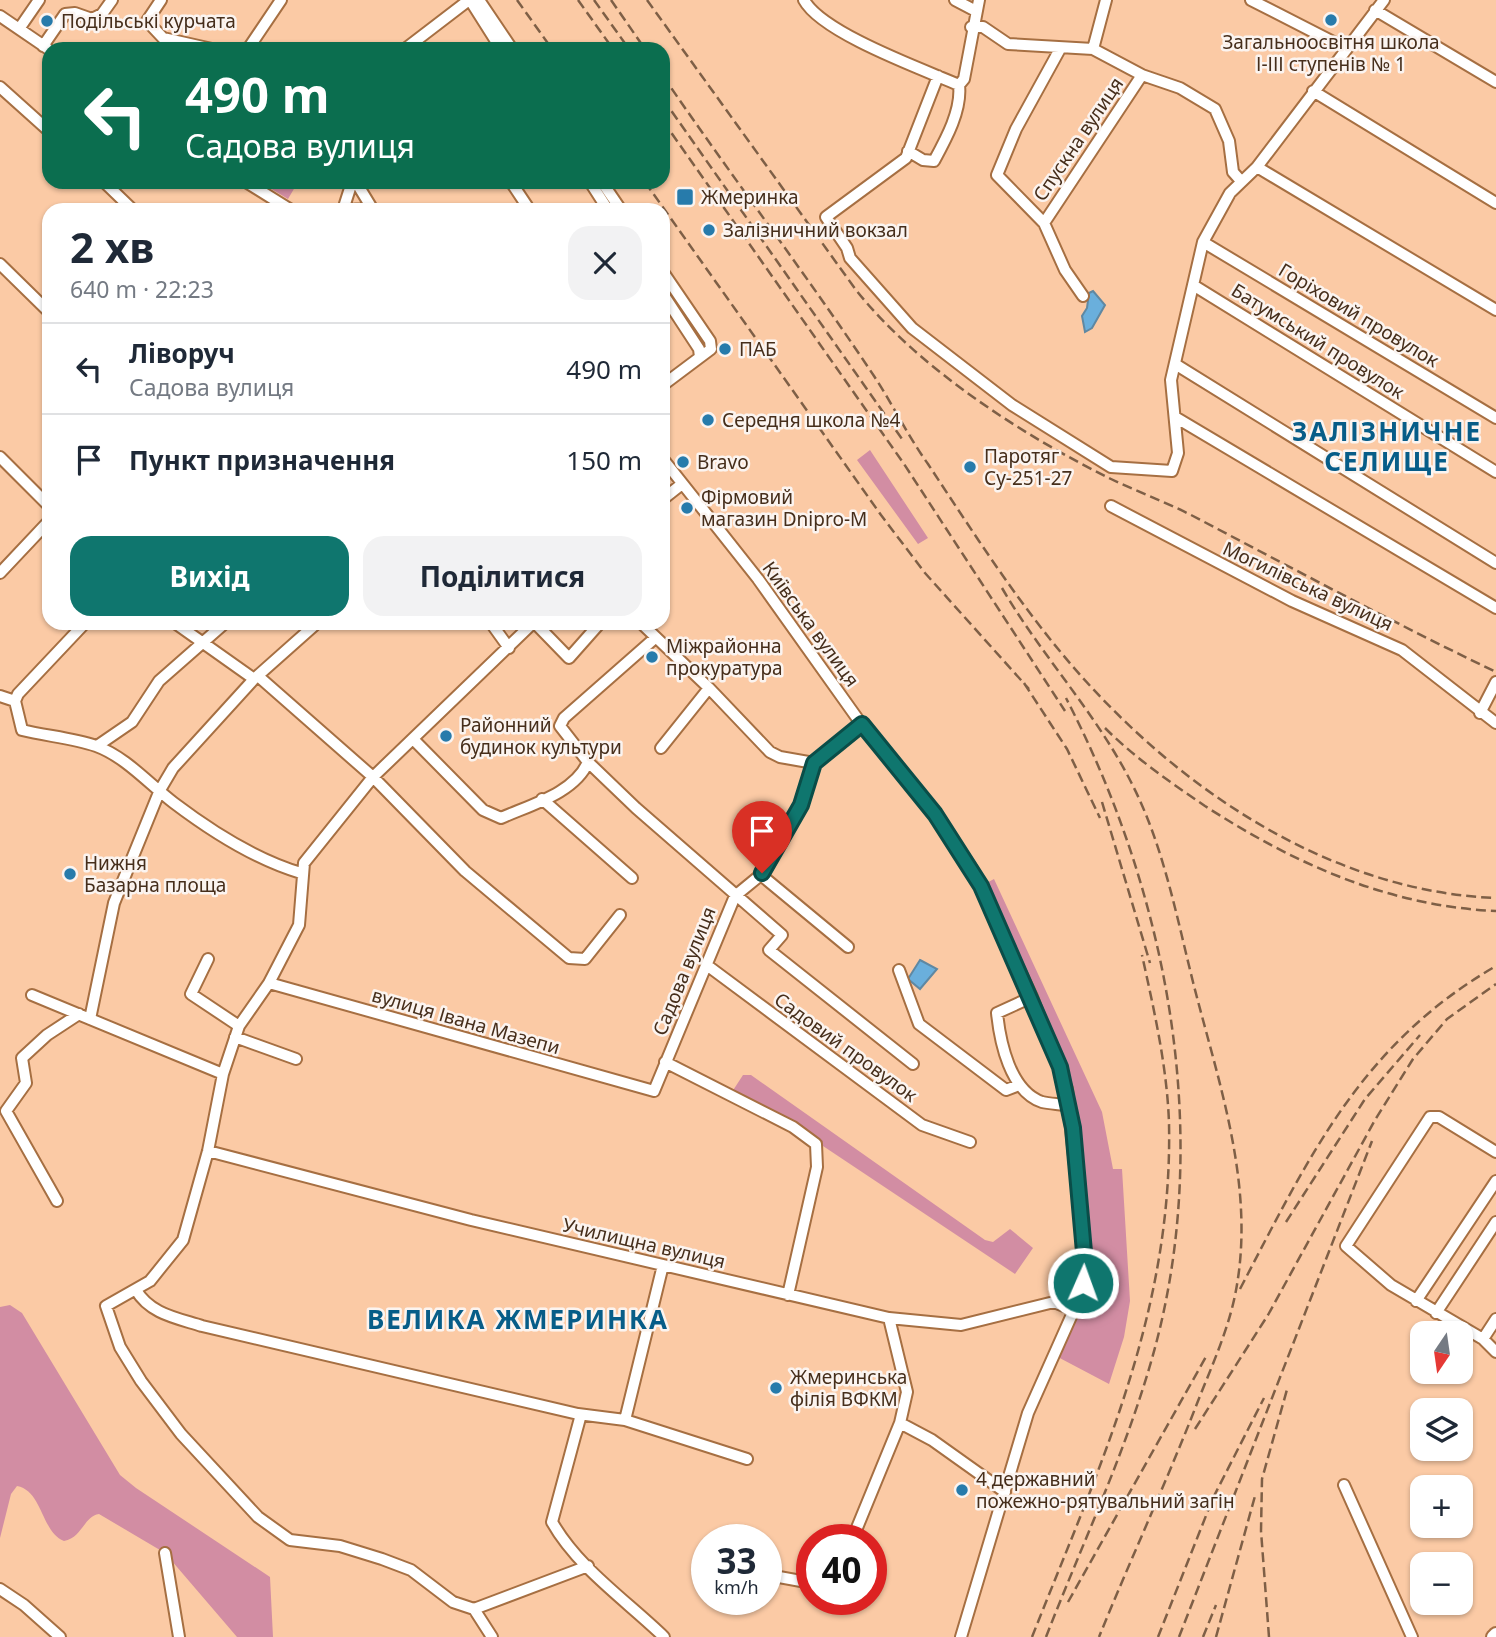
<!DOCTYPE html>
<html lang="uk">
<head>
<meta charset="utf-8">
<style>
	:root { --surface:#fff; --page:#f2f2f3; --text:#1f2937; --muted:#747a83; --line:#e0e1e3; --accent:#0f766e }
	body { margin:0; font-family:"Noto Sans",sans-serif; background:var(--page); color:var(--text); height:100vh; display:flex; flex-direction:column; font-size:26px; white-space:nowrap }
	* { box-sizing:border-box; margin:0 }
	p { font-size:23px; color:var(--muted) }
	.icon { flex:none; width:38px; height:38px; fill:none; stroke:currentColor; stroke-width:2; stroke-linecap:round; stroke-linejoin:round }
	.map { position:relative; flex:1; overflow:hidden }
	.drawer { position:absolute; left:42px; top:203px; width:628px; height:427px; display:flex; flex-direction:column; background:var(--surface); border-radius:21px; box-shadow:0 2px 5px #0004 }
	.drawer>* { flex:none }
	.hud { position:absolute; left:42px; top:42px; width:628px; height:147px; border-radius:21px; box-shadow:0 2px 5px #0004; background:#0b6e4f; color:#fff; overflow:hidden }
	.needle { width:46px; rotate:193deg }
	.buttons { position:absolute; left:1410px; top:1321px; display:grid; gap:14px }
	.buttons a { display:grid; place-items:center; width:63px; height:63px; border-radius:14px; background:var(--surface); box-shadow:0 2px 5px #0004; font-size:35px }
	.speed { position:absolute; left:691px; top:1524px; display:flex; gap:14px; font-size:35px; font-weight:700; text-align:center }
	.speed>* { display:grid; place-content:center; width:91px; height:91px; border-radius:50%; background:var(--surface); box-shadow:0 2px 5px #0004; line-height:1 }
	.speed small { font-size:18px; font-weight:400 }
	.speed .limit { border:10px solid #d22; background:#fff; color:#111 }
	.pin { position:absolute; display:grid; place-items:center; width:60px; height:60px; color:#fff; margin:-72px -30px; border-radius:50% 50% 50% 0; rotate:-45deg; box-shadow:0 0 7px #0007 }
	.pin .icon { rotate:45deg }
	.me { position:absolute; width:77px; margin:-38px; rotate:2deg; stroke-linejoin:round; filter:drop-shadow(0 0 5px #0008) }
	.turn { display:flex; align-items:center; gap:24px; height:147px; padding:0 28px; font-size:32px }
	.turn .icon { width:91px; height:91px; stroke-width:2.5 }
	.turn b { display:block; font-size:49px; line-height:60px }
	.round { display:grid; place-items:center; flex:none; width:74px; height:74px; border-radius:21px; background:var(--page) }
	.summary { display:flex; align-items:center; justify-content:space-between; height:119px; padding:0 28px }
	h1 { font-size:42px; font-weight:700; line-height:52px }
	.button { display:flex; gap:14px; margin-top:auto; padding:14px 28px }
	.button a { flex:1; height:80px; border-radius:21px; background:var(--accent); color:#fff; font-size:28px; font-weight:700; line-height:80px; text-align:center }
	.button a+a { background:var(--page); color:var(--text) }
	ul { padding:0; list-style:none }
	li { display:flex; align-items:center; gap:21px; height:91px; padding:0 28px; border-top:2px solid var(--line) }
	li div { flex:1 }
	li b { display:block; font-size:26px }
	li em { font-style:normal }
	.map>svg:first-child { display:block }
	.green { fill:#d28da3 }
	.water { fill:#6aafdc; stroke:#5f88a2; stroke-width:2 }
	.lines { fill:none; stroke-linecap:round; stroke-linejoin:round }
	.minor-casing { stroke:#a66f42; stroke-width:14 }
	.major-casing { stroke:#a66f42; stroke-width:16 }
	.minor { stroke:#fff; stroke-width:10 }
	.major { stroke:#fff; stroke-width:12 }
	.rail { stroke:#7e5f46; stroke-width:2.5; stroke-dasharray:10 5; stroke-linecap:butt }
	.route-casing { stroke:#0a4d48; stroke-width:18 }
	.route { stroke:#0f766e; stroke-width:12 }
	.poi-dot { fill:#277bab; stroke:#fbf4f0; stroke-width:2.5 }
	.labels { text-anchor:middle; stroke-width:5; stroke-linejoin:round; paint-order:stroke }
	.poi-label { font-size:19px; fill:#462e1b; stroke:#fbf4f0; text-anchor:start }
	.street-label { font-size:19px; fill:#462e1b; stroke:#fbf4f0 }
	.district-label { font-size:26px; font-weight:bold; letter-spacing:2px; fill:#075d88; stroke:#fbf4f0 }
</style>
</head>
<body>
<div class="map">
<svg width="1496" height="1637" viewBox="0 0 1496 1637">
	<rect width="100%" height="100%" fill="#fbcaa5"/>
	<path class="green" d="M260,182H298L288,199Z
		M870,450L928,538L918,544L857,460Z
		M994,879L1102,1112L1113,1169H1122L1130,1301L1124,1337L1109,1384L1054,1355L1083,1283L1067,1089L981,886Z
		M743,1075H751L985,1240L993,1242L1010,1229L1033,1248L1015,1274L802,1132L730,1095Z
		M10,1305L22,1313L120,1475L136,1488L270,1577L273,1637H237L165,1553L99,1514C84,1516 82,1538 64,1541C41,1532 43,1491 17,1486L11,1494L0,1538V1307Z"/>
	<path class="water" d="M1093,291L1105,305L1092,328L1085,332L1082,316L1087,308L1089,293Z
		M920,960L937,969L920,989L908,979Z"/>
	<g class="lines">
		<g class="minor-casing">
			<path id="minor" d="M161,0L147,21L163,38L212,49
				M470,0L501,49
				M479,0L512,49
				M804,0C822,33 922,69 959,85
				M955,0L976,11
				M1251,0L1345,48
				M1375,10L1496,82
				M0,16L47,48
				M971,27H983L1008,44L1093,49L1142,75L1180,88L1215,109L1229,141L1233,172L1241,181
				M19,29L39,0
				M43,46L65,14L75,13L92,19L102,14L112,0
				M248,49L281,0
				M405,49L469,0
				M1093,49L1106,0
				M938,76L906,158L826,217L847,248L850,258L912,328L1012,405L1111,467L1172,471L1178,453L1171,380L1203,242L1230,193L1257,167L1384,0
				M0,87L49,131
				M1313,91L1496,203
				M908,151L923,160L934,161C946,139 962,110 959,85L964,79L979,0
				M1257,167L1496,310
				M104,182L133,210
				M246,182L291,210
				M356,182L373,210
				M511,182L527,206V210
				M590,182L608,210
				M602,182L621,210
				M343,210L352,182
				M351,210L372,208
				M1044,223L997,175L1016,129L1060,49
				M1203,242L1496,418
				M0,264L49,312
				M663,272L710,341L711,349L663,385
				M1193,285L1496,472
				M663,294L699,349L700,357
				M1083,296L1065,270L1044,223L1142,75
				M1175,364L1496,563
				M1175,417L1496,608
				M0,457L49,506
				M663,459L758,579L862,725L935,814L972,869L1032,997L1067,1089L1084,1252L1083,1283L1074,1310L1028,1413L961,1637
				M663,499L682,484
				M1111,506L1292,601L1402,650L1496,723
				M0,573L49,521
				M85,623L18,694L15,701L22,730C46,736 73,738 96,746C126,757 149,784 174,803C211,831 257,860 301,873
				M175,623L254,679
				M491,623L509,648
				M533,623L373,777L304,863L299,925L269,983L239,1026L223,1074L208,1151L183,1240L150,1281L106,1306L120,1347L141,1381L181,1434L258,1517L290,1540L340,1546L382,1559L411,1570L453,1602L474,1609L588,1566
				M535,623L569,658L600,623
				M641,623L709,688L770,752L780,757L814,763
				M258,676L373,777L465,871L569,958L585,959L620,915
				M0,696L15,701
				M1480,713L1496,682
				M413,739L483,810L501,818C530,805 575,793 588,762L560,726L564,718L655,638
				M97,746L132,722L159,681L225,623
				M661,748L709,688
				M588,762L636,808L782,935L769,950L913,1064
				M542,799L632,878
				M761,875L848,947
				M208,959L191,994L239,1026
				M708,966L922,1125L970,1142
				M899,970L919,1024L1006,1090L1019,1085
				M269,983L654,1091L735,896L763,873L769,864L801,805L814,763L862,725
				M32,995L223,1074
				M1032,997L997,1013C1000,1042 1010,1091 1042,1102C1051,1104 1061,1104 1070,1106
				M90,1019L114,903L160,790L173,768L254,679L317,623
				M235,1037L296,1059
				M665,1062L793,1127L816,1144L817,1167L788,1295
				M208,1151L471,1220L889,1318L961,1325L1054,1302L1074,1310
				M1496,1152L1439,1117H1430L1346,1246L1391,1285L1483,1339L1496,1352
				M57,1201L6,1111L26,1083L22,1058L47,1035L79,1014
				M136,1290C150,1314 177,1318 202,1326L578,1414L580,1418L552,1522C578,1568 627,1601 664,1637
				M1416,1301L1496,1181
				M1436,1313L1496,1222
				M1483,1339L1496,1319
				M578,1414L625,1420L663,1265
				M625,1420L747,1459
				M900,1423L932,1440L1005,1492
				M1344,1485L1412,1637
				M852,1540L900,1423L907,1392L889,1318
				M165,1553L179,1637
				M768,1575L812,1583
				M0,1589L24,1605L60,1637
				M474,1609L492,1637"/>
		</g>
		<g class="major-casing">
			<path id="major" d="M1493,1637L1496,1634"/>
		</g>
		<use href="#minor" class="minor"/>
		<use href="#major" class="major"/>
		<path class="rail" d="M517,0L552,49
			M578,0L613,49
			M594,0L629,49
			M611,0L645,49
			M647,0L856,290C918,368 1022,435 1111,479C1138,492 1166,502 1193,516C1294,569 1394,623 1496,672
			M663,76C732,177 806,274 874,376C893,405 908,436 928,464C967,523 1006,584 1050,639C1158,775 1319,891 1496,898
			M663,99L902,439
			M663,121L904,464L1065,711
			M645,182L881,515L925,573L1029,689
			M1002,588C1041,655 1096,713 1131,782C1163,844 1176,914 1193,982C1219,1085 1258,1192 1234,1300C1226,1335 1211,1368 1198,1401C1167,1481 1131,1558 1099,1637
			M1024,683L1067,749L1100,818
			M1105,728C1135,758 1170,782 1205,806C1295,864 1388,906 1496,911
			M1102,802L1150,963
			M1286,1222L1365,1099L1420,1035
			M1240,1289C1309,1157 1361,1044 1496,966
			M1195,1429L1268,1315L1375,1120L1413,1059L1447,1019L1496,984
			M1068,1602L1207,1355
			M1032,1637C1100,1465 1173,1312 1169,1123C1167,1066 1154,1010 1142,955
			M1046,1637C1084,1539 1131,1441 1157,1340C1212,1126 1166,891 1066,698
			M1158,1637L1213,1498L1264,1398
			M1179,1637L1372,1141
			M1203,1637L1216,1605
			M1216,1637L1255,1496
			M1269,1637L1261,1531L1262,1479L1288,1386"/>
	</g>
	<g class="lines">
		<g class="route-casing">
			<path id="route" d="M762,873L801,805L814,763L862,724L935,814L981,886L1060,1067L1073,1128L1084,1252L1083,1283"/>
		</g>
		<use href="#route" class="route"/>
	</g>
	<g class="poi-dot">
		<circle cx="1331" cy="20" r="7"/>
		<circle cx="47" cy="21" r="7"/>
		<rect x="676" y="188" width="18" height="18" rx="3.5"/>
		<circle cx="709" cy="230" r="7"/>
		<circle cx="725" cy="349" r="7"/>
		<circle cx="708" cy="420" r="7"/>
		<circle cx="683" cy="462" r="7"/>
		<circle cx="970" cy="467" r="7"/>
		<circle cx="687" cy="508" r="7"/>
		<circle cx="652" cy="657" r="7"/>
		<circle cx="446" cy="736" r="7"/>
		<circle cx="70" cy="874" r="7"/>
		<circle cx="776" cy="1388" r="7"/>
		<circle cx="962" cy="1490" r="7"/>
	</g>
	<g class="labels">
		<g class="poi-label">
			<text x="61" y="28">Подільські курчата</text>
			<text x="1331" y="49" text-anchor="middle">Загальноосвітня школа<tspan x="1331" dy="22">І-ІІІ ступенів № 1</tspan></text>
			<text x="701" y="204">Жмеринка</text>
			<text x="723" y="237">Залізничний вокзал</text>
			<text x="739" y="356">ПАБ</text>
			<text x="722" y="427">Середня школа №4</text>
			<text x="984" y="463">Паротяг<tspan x="984" dy="22">Су-251-27</tspan></text>
			<text x="697" y="469">Bravo</text>
			<text x="701" y="504">Фірмовий<tspan x="701" dy="22">магазин Dnipro-M</tspan></text>
			<text x="666" y="653">Міжрайонна<tspan x="666" dy="22">прокуратура</tspan></text>
			<text x="460" y="732">Районний<tspan x="460" dy="22">будинок культури</tspan></text>
			<text x="84" y="870">Нижня<tspan x="84" dy="22">Базарна площа</tspan></text>
			<text x="790" y="1384">Жмеринська<tspan x="790" dy="22">філія ВФКМ</tspan></text>
			<text x="976" y="1486">4 державний<tspan x="976" dy="22">пожежно-рятувальний загін</tspan></text>
		</g>
		<g class="street-label">
			<text transform="translate(1078 139) rotate(-56)" y="7">Спускна вулиця</text>
			<text transform="translate(1359 315) rotate(31)" y="7">Горіховий провулок</text>
			<text transform="translate(1318 341) rotate(32)" y="7">Батумський провулок</text>
			<text transform="translate(1308 586) rotate(25)" y="7">Могилівська вулиця</text>
			<text transform="translate(811 624) rotate(54)" y="7">Київська вулиця</text>
			<text transform="translate(684 971) rotate(-68)" y="7">Садова вулиця</text>
			<text transform="translate(466 1021) rotate(16)" y="7">вулиця Івана Мазепи</text>
			<text transform="translate(846 1047) rotate(36)" y="7">Садовий провулок</text>
			<text transform="translate(644 1243) rotate(13)" y="7">Училищна вулиця</text>
		</g>
		<g class="district-label">
			<text x="1387" y="441">ЗАЛІЗНИЧНЕ<tspan x="1387" dy="30">СЕЛИЩЕ</tspan></text>
			<text x="518" y="1329">ВЕЛИКА ЖМЕРИНКА</text>
		</g>
	</g>
</svg>
<div class="buttons">
<a><svg class="needle" viewBox="-14 -14 28 28"><path d="M0-13l5 13h-10z" fill="#e53935"/><path d="M0 13l5-13h-10z" fill="#747a83"/></svg></a>
<a><svg class="icon" aria-label="layers" viewBox="0 0 24 24"><path d="M12 4l9 5-9 5-9-5zM3 14l9 5 9-5"/></svg></a>
<a>+</a>
<a>−</a>
</div>
<div class="speed"><div>33<small>km/h</small></div><div class="limit">40</div></div>
<div class="pin" style="left:762px;top:873px;background:#d93025"><svg class="icon" aria-label="arrive" viewBox="0 0 24 24"><path d="M6 21V4h12l-3 4 3 4H6"/></svg></div>
<svg class="me" style="left:1083px;top:1283px" viewBox="-20 -20 40 40"><circle r="17" fill="#0f766e" stroke="#fff" stroke-width="3"/><path d="M0-11L8 9 0 5-8 9z" fill="#fff"/></svg>
<div class="hud">
<div class="turn"><svg class="icon" aria-label="left" viewBox="0 0 24 24"><path d="M17 20v-9H6M10 6l-5 5 5 5"/></svg><div><b>490 m</b>Садова вулиця</div></div>
</div>
<section class="drawer">
<div class="summary"><div><h1>2 хв</h1><p>640 m · 22:23</p></div><a class="round"><svg class="icon" aria-label="close" viewBox="0 0 24 24"><path d="M6 6l12 12M18 6L6 18"/></svg></a></div>
<ul>
<li><svg class="icon" aria-label="left" viewBox="0 0 24 24"><path d="M17 20v-9H6M10 6l-5 5 5 5"/></svg><div><b>Ліворуч</b><p>Садова вулиця</p></div><em>490 m</em></li>
<li><svg class="icon" aria-label="arrive" viewBox="0 0 24 24"><path d="M6 21V4h12l-3 4 3 4H6"/></svg><div><b>Пункт призначення</b></div><em>150 m</em></li>
</ul>
<div class="button"><a>Вихід</a><a>Поділитися</a></div>
</section>
</div>
</body>
</html>
